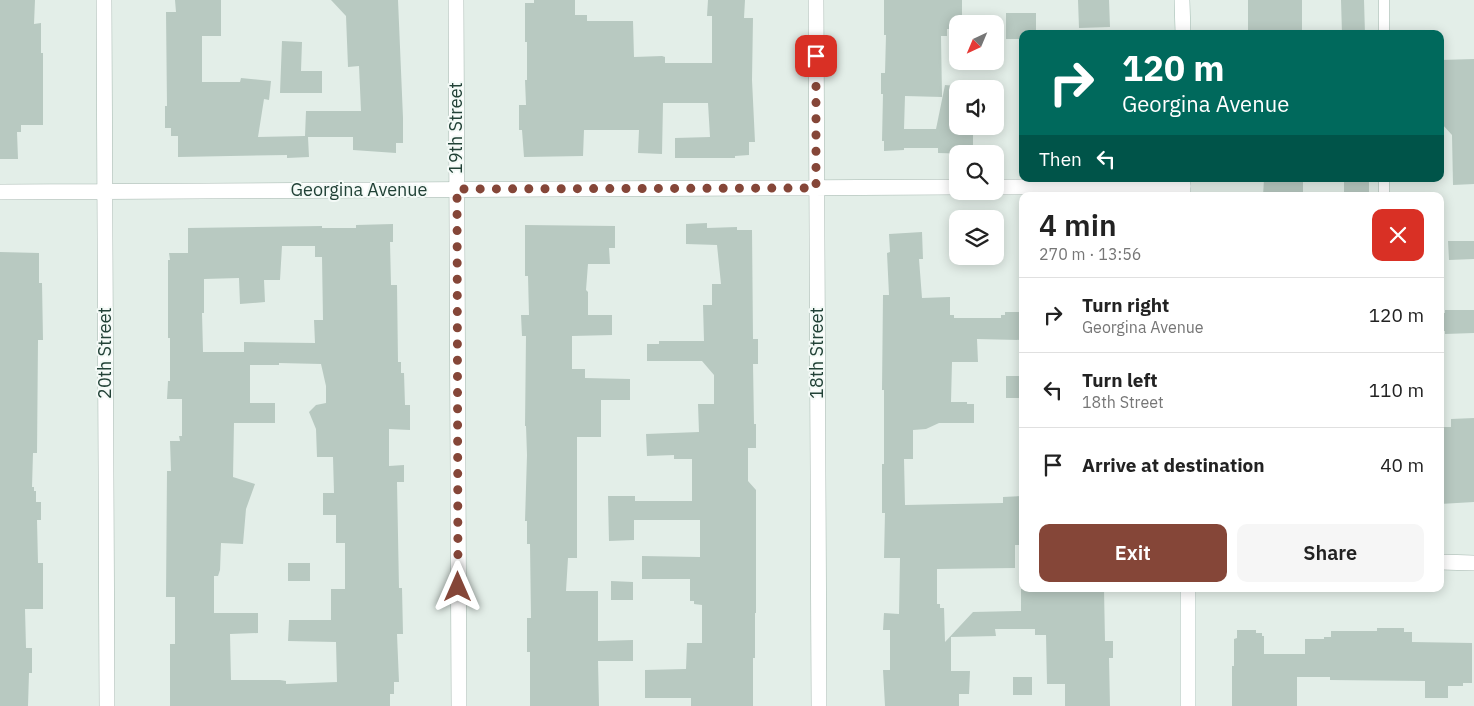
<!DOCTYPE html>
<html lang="en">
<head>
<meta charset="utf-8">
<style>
	:root { --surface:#fff; --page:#f6f6f6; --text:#222; --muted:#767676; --line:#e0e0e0; --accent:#854638 }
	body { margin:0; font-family:"IBM Plex Sans",sans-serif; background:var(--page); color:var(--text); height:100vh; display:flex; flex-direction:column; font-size:19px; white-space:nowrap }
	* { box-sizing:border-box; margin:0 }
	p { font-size:16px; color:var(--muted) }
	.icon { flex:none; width:28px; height:28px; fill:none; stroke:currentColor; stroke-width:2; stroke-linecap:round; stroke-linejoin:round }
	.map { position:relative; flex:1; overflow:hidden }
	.details { position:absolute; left:1019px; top:192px; width:425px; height:400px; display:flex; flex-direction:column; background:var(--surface); border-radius:10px; box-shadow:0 2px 12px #0003 }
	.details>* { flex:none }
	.hud { position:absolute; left:1019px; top:30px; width:425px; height:152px; border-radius:10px; box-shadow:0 2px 12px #0003; background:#00695c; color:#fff; overflow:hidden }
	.needle { width:32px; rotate:224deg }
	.tools { position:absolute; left:949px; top:15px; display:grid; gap:10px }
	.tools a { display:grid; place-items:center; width:55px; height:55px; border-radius:10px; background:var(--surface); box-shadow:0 2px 12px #0003; font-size:25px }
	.pin { position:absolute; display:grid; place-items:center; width:42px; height:42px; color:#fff; margin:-21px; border-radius:10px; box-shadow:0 2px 8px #0006 }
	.me { position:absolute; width:55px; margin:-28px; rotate:0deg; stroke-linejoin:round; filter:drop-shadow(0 0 4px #0008) }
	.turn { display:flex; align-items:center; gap:18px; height:105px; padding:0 20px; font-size:22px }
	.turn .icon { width:65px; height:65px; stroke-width:2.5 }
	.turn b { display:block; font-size:35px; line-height:42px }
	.then { display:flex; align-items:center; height:48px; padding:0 20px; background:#0003; gap:10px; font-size:19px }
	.round { display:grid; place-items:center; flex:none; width:52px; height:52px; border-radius:10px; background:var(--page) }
	.summary { display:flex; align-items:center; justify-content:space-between; height:85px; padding:0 20px }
	h1 { font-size:30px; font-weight:600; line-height:38px }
	.cta { display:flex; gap:10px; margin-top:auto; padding:10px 20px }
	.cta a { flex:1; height:58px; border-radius:10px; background:var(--accent); color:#fff; font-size:20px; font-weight:600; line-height:58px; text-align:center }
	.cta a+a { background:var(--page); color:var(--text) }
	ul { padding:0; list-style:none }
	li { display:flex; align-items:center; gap:15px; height:75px; padding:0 20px; border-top:1px solid var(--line) }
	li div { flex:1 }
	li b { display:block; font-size:19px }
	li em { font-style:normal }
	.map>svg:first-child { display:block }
	.building { fill:#b8c9c1; fill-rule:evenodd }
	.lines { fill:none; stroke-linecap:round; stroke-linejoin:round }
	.lane-casing { stroke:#a5b7af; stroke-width:11 }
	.street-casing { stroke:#a5b7af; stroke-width:16 }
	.secondary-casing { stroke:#a0bbb0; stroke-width:16 }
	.lane { stroke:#fff; stroke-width:10 }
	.street { stroke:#fff; stroke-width:15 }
	.secondary { stroke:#fff; stroke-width:15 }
	.route { stroke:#854638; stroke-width:9; stroke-dasharray:0 16.2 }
	.labels { text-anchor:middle; stroke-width:4; stroke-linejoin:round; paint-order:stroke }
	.street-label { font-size:18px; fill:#214136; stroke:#f4faf7 }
</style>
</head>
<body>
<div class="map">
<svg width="1474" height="706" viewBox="0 0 1474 706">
	<rect width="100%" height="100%" fill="#e3eee8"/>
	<path class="building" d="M0,0H35L34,24L41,23V53H43V125H21V132H17L18,159H0Z
		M175,0H221V36H202V82H240L241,78L271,81L269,100L264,99L258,137L305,136L306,111H361L359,66L348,67L346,16L331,0H398L403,118V143H396V153L353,150V137H308L309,157L287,158V155L178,157V136H171V128H165V106H167L166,12H176Z
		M534,0H575V15H587V21H633L634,57L662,56L665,57V63H712V16H707L708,0H745L744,18H753L752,80L755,142H749V155L735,156V158H675V138L710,137L708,103H663L662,154L638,153L639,130H584L583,156L524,157L522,130H519V105H526L525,80H527V42H525V3H534Z
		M884,0H962V24H958V29H947V36H941L942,97L905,96L904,129H936L945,85L956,86L954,119L958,120V126H973V154L938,153V148H904V150L884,151V141H882L883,94H881V73H885L886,35H884Z
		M1078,0H1109L1110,27L1079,28Z
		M1248,0H1302V34H1248Z
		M1341,0H1364L1365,34H1342Z
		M1006,13H1036V34H1022V39H1006Z
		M282,41L302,42L301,71H322V93H280Z
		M1474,59V184L1453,185L1452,135L1442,124L1443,85H1440V60Z
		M1264,179H1303V196H1263Z
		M1344,179H1369V196H1344Z
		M707,223V228L737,227V230H752L753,339H758V364H753L754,424H756V448H748V481L756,490V613H755V658H753V706H691V698H645V670L686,669L687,643H702V605L694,604V601H690V579H642V556L700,557V520H634V540L609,541L608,496H635V501H692V459H674V455L647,456L646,434L699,432L698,404H714V375L702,361H647V344H659V341H704L703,305H712V284H721L717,245L686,244V224Z
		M393,224V242H390L391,285H397L398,362H401V373H404L405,405H410V430L389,429V466L404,465V482H397L399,588H402L403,634H397L399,682H394V694H390V706H170V644H175V597H166L167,471H171L170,441H180L179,436H182V399H167L168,381H170V338H168V260H170L169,253H188V228L322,226V228H356V225ZM282,246H315V257H322L323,320H314L315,343L244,342V352H203L202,313H204V279L239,278L240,304L265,302L264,280H280ZM279,363L321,364L326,386V403L316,405L309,412L316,429L317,457H333L334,493H323V515H336V543H345V589H331V620H289L288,641L336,642L337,682L286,684V681L280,680H231L230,634L258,633V613H214V576H218L220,570L221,543L243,544L246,509L255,484L233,477L234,423H275V403H250V365H279Z
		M525,225L615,226V248H609L610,264H588L586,290L588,292V315H612V335L572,336V369H585V378L630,379V400H601V437H577V558H568L566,591H598V641L633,640V661H598L599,706H530V652H527V618H531L530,544H527V521H525L527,455L526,426H525L526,336H522L521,315H529L528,276H525Z
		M922,232L923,259H919L922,298L950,297V315H954V318H1001V315H1005V312H1022V340L977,339L978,362H952L951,402H967V404H974V423H939L926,429L913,430V459H904L905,505L1003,503V497L1022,496V545H1015V568L937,569V604H940V608H944L945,642L973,612L1021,611V589H1104L1105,641H1113V658H1109L1110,706H1065V684H1047L1046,635H1035V629H995L996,636L951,637V671H970L969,694H959V706H885L883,670H890V630H883L884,613L899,614L900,558H884L885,513H882V464H884V390H882L883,295H889L887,253L890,252L889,234Z
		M1448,241H1474V259L1449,260Z
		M0,252L39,253V283H42L43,340H38L37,453H33L32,487H34V491H36V502H41V520H37L38,563H43V609H25L26,648H32V673H29L28,706H0Z
		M1445,310H1474V333L1445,334V331H1442L1441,313H1445Z
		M1006,376H1022V398H1006Z
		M1474,418V502L1440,504V427H1451V419Z
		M288,563H310V581H288Z
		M611,581L633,582V600H611Z
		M1377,628H1404V632H1412V642L1472,643V683H1463V686H1448V698H1425V681L1330,680V677H1297V706H1232V666H1234V639L1237,638V630H1256V633H1262V636H1264V654H1305V639H1324V637H1331V631H1377Z
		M1013,677H1032V695H1013Z"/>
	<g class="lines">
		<g class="lane-casing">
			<path id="lane" d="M1384,0V34
				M1384,179V196"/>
		</g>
		<g class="street-casing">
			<path id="street" d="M104,0L107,706
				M456,0L459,706
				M816,0L819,706
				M995,187L1183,186
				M0,192L958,187
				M1440,562L1474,563"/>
		</g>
		<g class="secondary-casing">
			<path id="secondary" d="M1182,0L1183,34
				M1183,179V196
				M1188,589V706"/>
		</g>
		<use href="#lane" class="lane"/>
		<use href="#street" class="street"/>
		<use href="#secondary" class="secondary"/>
	</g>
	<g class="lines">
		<path class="route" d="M458,587L457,189L816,188V56"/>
	</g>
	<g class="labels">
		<g class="street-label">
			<text transform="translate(456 128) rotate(-90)" y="6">19th Street</text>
			<text x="359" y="196">Georgina Avenue</text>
			<text transform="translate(105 353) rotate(-90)" y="6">20th Street</text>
			<text transform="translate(817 353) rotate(-90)" y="6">18th Street</text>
		</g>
	</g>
</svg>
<div class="tools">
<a><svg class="needle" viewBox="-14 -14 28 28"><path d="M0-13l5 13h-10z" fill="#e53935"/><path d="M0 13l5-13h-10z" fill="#767676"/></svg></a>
<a><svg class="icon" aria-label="sound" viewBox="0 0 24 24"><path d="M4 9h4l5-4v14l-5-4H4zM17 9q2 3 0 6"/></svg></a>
<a><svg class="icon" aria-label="search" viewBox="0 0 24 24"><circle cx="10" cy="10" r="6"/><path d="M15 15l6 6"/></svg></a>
<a><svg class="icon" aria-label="layers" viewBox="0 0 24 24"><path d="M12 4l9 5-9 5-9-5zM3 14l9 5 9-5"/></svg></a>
</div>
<div class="pin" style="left:816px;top:56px;background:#d93025"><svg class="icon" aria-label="arrive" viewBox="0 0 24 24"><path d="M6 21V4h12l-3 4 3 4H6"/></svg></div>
<svg class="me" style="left:458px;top:587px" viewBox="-20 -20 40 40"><path d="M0-17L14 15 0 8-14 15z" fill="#854638" stroke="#fff" stroke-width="4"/></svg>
<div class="hud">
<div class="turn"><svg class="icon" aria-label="right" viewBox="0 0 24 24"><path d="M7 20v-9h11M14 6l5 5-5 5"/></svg><div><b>120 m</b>Georgina Avenue</div></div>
<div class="then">Then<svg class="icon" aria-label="left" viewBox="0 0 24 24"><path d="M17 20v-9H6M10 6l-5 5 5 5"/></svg></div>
</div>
<section class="details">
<div class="summary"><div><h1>4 min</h1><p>270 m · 13:56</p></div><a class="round" style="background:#d93025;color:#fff"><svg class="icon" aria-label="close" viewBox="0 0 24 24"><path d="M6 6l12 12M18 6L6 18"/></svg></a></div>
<ul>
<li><svg class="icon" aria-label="right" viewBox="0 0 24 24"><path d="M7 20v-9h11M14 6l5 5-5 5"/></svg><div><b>Turn right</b><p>Georgina Avenue</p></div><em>120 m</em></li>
<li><svg class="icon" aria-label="left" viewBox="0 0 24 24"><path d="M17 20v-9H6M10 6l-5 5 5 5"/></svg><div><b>Turn left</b><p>18th Street</p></div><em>110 m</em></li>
<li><svg class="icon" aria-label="arrive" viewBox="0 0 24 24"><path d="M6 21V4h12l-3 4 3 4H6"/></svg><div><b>Arrive at destination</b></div><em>40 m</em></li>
</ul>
<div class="cta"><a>Exit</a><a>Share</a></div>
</section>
</div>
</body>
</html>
